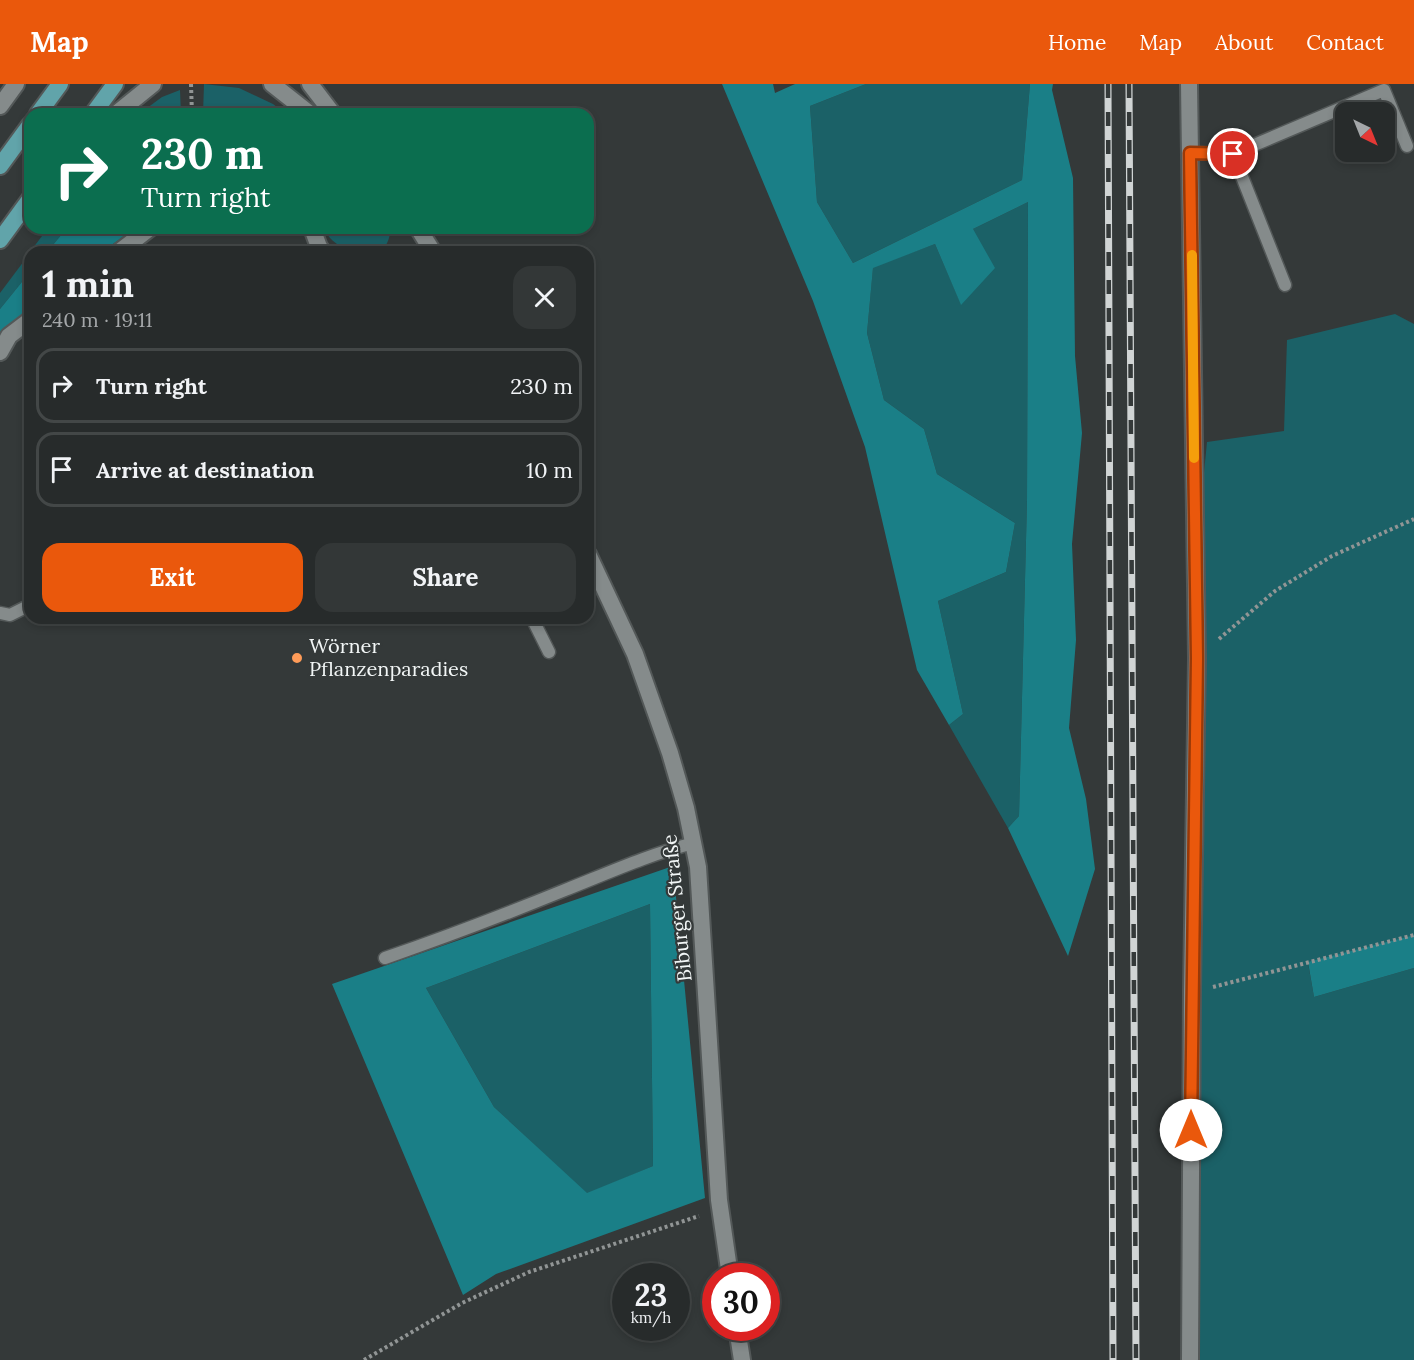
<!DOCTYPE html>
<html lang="en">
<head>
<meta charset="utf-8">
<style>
	:root { --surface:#272b2b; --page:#333737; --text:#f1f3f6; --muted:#a4a7a9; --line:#434747; --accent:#ea580c }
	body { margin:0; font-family:Lora,serif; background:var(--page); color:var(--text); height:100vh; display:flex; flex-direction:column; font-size:22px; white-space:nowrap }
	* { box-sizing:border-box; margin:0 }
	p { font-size:20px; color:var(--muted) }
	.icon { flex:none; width:33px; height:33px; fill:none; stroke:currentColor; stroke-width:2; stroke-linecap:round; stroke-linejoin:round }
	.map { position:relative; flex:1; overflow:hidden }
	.panel { position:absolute; left:24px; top:162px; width:570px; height:378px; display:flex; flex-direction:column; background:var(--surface); border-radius:18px; box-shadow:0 3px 9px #0003,0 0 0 2px var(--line) }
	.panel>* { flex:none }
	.guide { position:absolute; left:24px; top:24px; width:570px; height:126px; border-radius:18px; box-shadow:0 3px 9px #0003,0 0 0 2px var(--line); background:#0b6e4f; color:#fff; overflow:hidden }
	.needle { width:39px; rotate:137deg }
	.buttons { position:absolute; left:1335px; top:18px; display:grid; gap:12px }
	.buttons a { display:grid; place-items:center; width:60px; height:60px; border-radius:12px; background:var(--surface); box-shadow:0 3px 9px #0003,0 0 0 2px var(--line); font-size:30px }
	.speed { position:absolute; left:612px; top:1179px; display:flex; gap:12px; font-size:30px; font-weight:700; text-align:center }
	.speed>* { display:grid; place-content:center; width:78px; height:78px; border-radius:50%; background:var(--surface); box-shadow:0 3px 9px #0003,0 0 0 2px var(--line); line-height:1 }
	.speed small { font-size:15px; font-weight:400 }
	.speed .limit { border:9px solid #d22; background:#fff; color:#111 }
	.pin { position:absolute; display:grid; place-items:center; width:51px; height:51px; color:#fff; margin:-26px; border:3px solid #fff; border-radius:50%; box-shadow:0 2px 6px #0007 }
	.me { position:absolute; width:66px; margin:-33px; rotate:0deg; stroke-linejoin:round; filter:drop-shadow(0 0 4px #0008) }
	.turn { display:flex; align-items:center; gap:21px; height:126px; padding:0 18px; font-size:27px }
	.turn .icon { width:78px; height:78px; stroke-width:2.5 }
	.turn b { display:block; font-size:42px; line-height:51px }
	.round { display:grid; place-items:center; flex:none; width:63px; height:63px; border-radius:18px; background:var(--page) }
	.head { display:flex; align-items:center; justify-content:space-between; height:102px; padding:0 18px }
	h1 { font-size:36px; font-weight:700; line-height:45px }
	.button { display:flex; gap:12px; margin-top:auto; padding:12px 18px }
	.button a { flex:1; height:69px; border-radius:18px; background:var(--accent); color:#fff; font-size:24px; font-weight:700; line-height:69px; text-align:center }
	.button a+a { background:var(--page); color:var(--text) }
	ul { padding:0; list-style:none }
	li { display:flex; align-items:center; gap:18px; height:75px; margin:0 12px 9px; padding:0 6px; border:3px solid var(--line); border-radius:18px }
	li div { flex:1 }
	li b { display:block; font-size:22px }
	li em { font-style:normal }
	header { display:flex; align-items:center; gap:36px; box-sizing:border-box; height:84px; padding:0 30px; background:var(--accent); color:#fff }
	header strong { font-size:28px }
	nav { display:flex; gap:33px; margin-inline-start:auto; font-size:21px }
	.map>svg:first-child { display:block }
	.green { fill:#1b6167 }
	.forest { fill:#1a7f87; fill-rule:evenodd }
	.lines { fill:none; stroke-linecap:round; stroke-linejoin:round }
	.service-casing { stroke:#535858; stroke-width:15 }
	.minor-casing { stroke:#535858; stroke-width:20 }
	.tertiary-casing { stroke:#535858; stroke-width:20 }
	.primary-casing { stroke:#535858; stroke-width:20 }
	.path { stroke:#919595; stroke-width:4; stroke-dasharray:3 3; stroke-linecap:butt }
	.service { stroke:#858b8b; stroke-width:12 }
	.minor { stroke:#858b8b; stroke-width:16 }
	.tertiary { stroke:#858b8b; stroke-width:16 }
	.primary { stroke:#61a4aa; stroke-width:16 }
	.rail-casing { stroke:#d0d4d4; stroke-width:7 }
	.rail { stroke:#343939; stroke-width:4.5; stroke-dasharray:14; stroke-linecap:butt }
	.route-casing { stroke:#983908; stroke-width:15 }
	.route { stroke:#ea580c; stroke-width:10 }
	.slow { stroke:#f59e0b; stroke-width:10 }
	.poi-dot { fill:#fe9b58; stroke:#343939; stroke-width:2 }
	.labels { text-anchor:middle; stroke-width:4.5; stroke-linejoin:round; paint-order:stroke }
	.poi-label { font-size:20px; fill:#f2f6f6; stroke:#343939; text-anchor:start }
	.street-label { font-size:20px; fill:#f2f6f6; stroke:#343939 }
</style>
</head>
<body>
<header>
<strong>Map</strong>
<nav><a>Home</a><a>Map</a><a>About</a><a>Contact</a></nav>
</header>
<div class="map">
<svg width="1414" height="1276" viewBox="0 0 1414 1276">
	<rect width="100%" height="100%" fill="#343939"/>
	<path class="green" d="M204,0L239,4L273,20L286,30H203Z
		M866,0H1030L1022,96L853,179L817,118L810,22Z
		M180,6L181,30H139L162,13Z
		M1028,118L1027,417L1019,732L1008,744L949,641L963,630L938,517L1006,488L1015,439L937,390L924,345L884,316L867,249L873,183L935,160L961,220L973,145Z
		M48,144H67L47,168H30Z
		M324,144H391C390,152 388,161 382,165C365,177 330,163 324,144Z
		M30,169V188L0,225V209Z
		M1395,230L1414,240V851L1308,879L1314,913L1414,884V1276H1200L1199,1013L1203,820L1202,409L1207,358L1284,347L1287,256Z
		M650,820L653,1082L587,1110L494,1023L426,904Z"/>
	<path class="forest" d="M722,0H773L775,9L795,0H866L810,22L817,118L853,179L1022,96L1030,0H1053L1052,6L1073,94L1075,272L1082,349L1072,460L1076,556L1069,644L1086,715L1095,785L1068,872L1008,744L1019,732L1027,417L1028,118L973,145L995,184L961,221L935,160L873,184L867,249L884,316L924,345L937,390L1015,439L1006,488L938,517L963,630L949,641L917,586L865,363L813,217Z
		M67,144H135L102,168H47Z
		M30,188V225L0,250V225Z
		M673,782L705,1114L496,1190L463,1211L332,900ZM650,820L653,1082L587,1109L494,1023L426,904Z
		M1414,851V884L1314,913L1308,878Z"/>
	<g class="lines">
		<g class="service-casing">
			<path id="service" d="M1190,69L1233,70L1384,6L1407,62
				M1233,70L1285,201
				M0,529L10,531L30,521
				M532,534L549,568
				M385,874C446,853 506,830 565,806C608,789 650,770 694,759"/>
		</g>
		<g class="minor-casing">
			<path id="minor" d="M1189,0L1197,574L1192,908L1190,1276
				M0,22L16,0
				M312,144L319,163L323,168
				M119,168L150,144
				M0,268L9,252L30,236"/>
		</g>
		<g class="tertiary-casing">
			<path id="tertiary" d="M272,0L310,30
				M310,0L333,30
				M116,30L153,0
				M418,144L433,168
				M588,470L635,570L670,669L686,724L698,783L719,1116L730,1192
				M737,1244L742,1276"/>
		</g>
		<g class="primary-casing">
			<path id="primary" d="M38,30L60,0
				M93,30L115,0
				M0,82L30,41
				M0,156L30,115"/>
		</g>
		<path class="path" d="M191,0L192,30
			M1219,555L1275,507L1332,472L1414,435
			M1213,903L1414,851
			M364,1276L462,1219L529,1188L699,1132"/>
		<use href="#service" class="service"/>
		<use href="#minor" class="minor"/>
		<use href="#tertiary" class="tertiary"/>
		<use href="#primary" class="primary"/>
		<g class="rail-casing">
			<path id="rail" d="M1108,0L1113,1276
				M1129,0L1136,1276"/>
		</g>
		<use href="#rail" class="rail"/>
	</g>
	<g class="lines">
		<g class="route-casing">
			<path id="route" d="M1191,1046L1197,574L1190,69L1233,70"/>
		</g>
		<use href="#route" class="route"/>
		<path class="slow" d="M1192,171L1194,374"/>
	</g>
	<circle class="poi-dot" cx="297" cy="574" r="6"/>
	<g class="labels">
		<g class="poi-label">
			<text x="309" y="569">Wörner<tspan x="309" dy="23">Pflanzenparadies</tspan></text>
		</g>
		<g class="street-label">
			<text transform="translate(677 824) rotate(-96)" y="7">Biburger Straße</text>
		</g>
	</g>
</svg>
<div class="buttons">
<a><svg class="needle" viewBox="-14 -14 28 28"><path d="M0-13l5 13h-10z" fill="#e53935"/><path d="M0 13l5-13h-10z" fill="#a4a7a9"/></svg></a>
</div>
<div class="speed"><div>23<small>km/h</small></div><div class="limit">30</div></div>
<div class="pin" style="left:1233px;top:70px;background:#d93025"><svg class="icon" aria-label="arrive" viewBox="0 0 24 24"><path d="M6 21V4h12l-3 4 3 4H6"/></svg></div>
<svg class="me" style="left:1191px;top:1046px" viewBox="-20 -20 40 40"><circle r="19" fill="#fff"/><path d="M0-13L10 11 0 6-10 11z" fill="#ea580c"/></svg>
<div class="guide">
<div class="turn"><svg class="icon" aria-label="right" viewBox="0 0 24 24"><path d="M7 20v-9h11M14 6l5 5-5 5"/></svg><div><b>230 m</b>Turn right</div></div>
</div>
<section class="panel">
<div class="head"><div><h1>1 min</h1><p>240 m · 19:11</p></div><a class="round"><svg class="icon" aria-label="close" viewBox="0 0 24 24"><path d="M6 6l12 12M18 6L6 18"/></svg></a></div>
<ul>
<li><svg class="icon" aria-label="right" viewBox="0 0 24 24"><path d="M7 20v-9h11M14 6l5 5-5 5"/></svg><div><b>Turn right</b></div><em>230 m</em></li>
<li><svg class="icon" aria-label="arrive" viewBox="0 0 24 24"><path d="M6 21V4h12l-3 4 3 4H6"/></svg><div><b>Arrive at destination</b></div><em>10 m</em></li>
</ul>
<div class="button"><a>Exit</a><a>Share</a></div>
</section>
</div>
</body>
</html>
